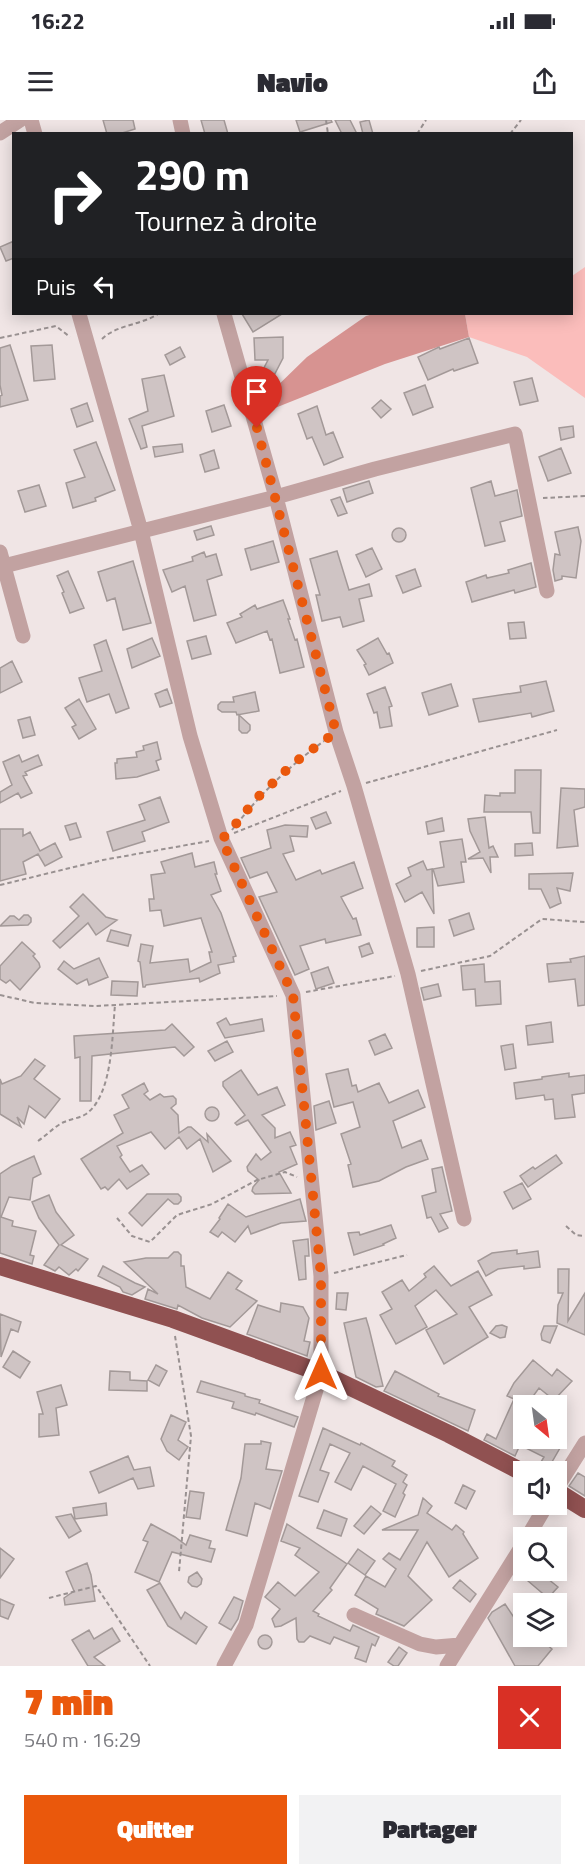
<!DOCTYPE html>
<html lang="fr">
<head>
<meta charset="utf-8">
<style>
	:root { --surface:#fff; --page:#f2f2f3; --text:#2b2b33; --muted:#7c7c81; --accent:#ea580c }
	body { margin:0; font-family:"Titillium Web",sans-serif; background:var(--page); color:var(--text); height:100vh; display:flex; flex-direction:column; font-size:22px; white-space:nowrap }
	* { box-sizing:border-box; margin:0 }
	p { font-size:20px; color:var(--muted) }
	.icon { flex:none; width:33px; height:33px; fill:none; stroke:currentColor; stroke-width:2; stroke-linecap:round; stroke-linejoin:round }
	.map { position:relative; height:1546px; overflow:hidden }
	.side { display:flex; flex-direction:column; background:var(--surface); flex:1 }
	.side>* { flex:none }
	.banner { position:absolute; left:12px; top:12px; width:561px; height:183px; border-radius:0px; box-shadow:0 3px 15px #0003; background:#202124; color:#fff; overflow:hidden }
	.needle { width:39px; rotate:151deg }
	.controls { position:absolute; left:513px; top:1275px; display:grid; gap:12px }
	.controls a { display:grid; place-items:center; width:54px; height:54px; border-radius:0px; background:var(--surface); box-shadow:0 3px 15px #0003; font-size:30px }
	.pin { position:absolute; display:grid; place-items:center; width:51px; height:51px; color:#fff; margin:-62px -26px; border-radius:50% 50% 50% 0; rotate:-45deg; box-shadow:0 0 6px #0007 }
	.pin .icon { rotate:45deg }
	.me { position:absolute; width:66px; margin:-33px; rotate:0deg; stroke-linejoin:round; filter:drop-shadow(0 0 4px #0008) }
	.turn { display:flex; align-items:center; gap:21px; height:126px; padding:0 24px; font-size:27px }
	.turn .icon { width:78px; height:78px; stroke-width:2.5 }
	.turn b { display:block; font-size:42px; line-height:51px }
	.then { display:flex; align-items:center; height:57px; padding:0 24px; background:#0003; gap:12px; font-size:22px }
	.round { display:grid; place-items:center; flex:none; width:63px; height:63px; border-radius:0px; background:var(--page) }
	.head { display:flex; align-items:center; justify-content:space-between; height:102px; padding:0 24px }
	h1 { font-size:36px; font-weight:800; line-height:45px; color:var(--accent) }
	.button { display:flex; gap:12px; margin-top:auto; padding:12px 24px }
	.button a { flex:1; height:69px; border-radius:0px; background:var(--accent); color:#fff; font-size:24px; font-weight:800; line-height:69px; text-align:center }
	.button a+a { background:var(--page); color:var(--text) }
	.status { display:flex; justify-content:space-between; align-items:center; height:42px; padding:0 30px; background:var(--surface); direction:ltr }
	.status svg { height:16px; fill:currentColor }
	header { display:flex; justify-content:space-between; align-items:center; height:78px; padding:0 24px; background:var(--surface); font-size:27px; font-weight:800 }
	.map>svg:first-child { display:block }
	.green { fill:#fbbdbb }
	.forest { fill:#d79391 }
	.building { fill:#cfc4c4; stroke:#a39998; stroke-width:1.5 }
	.lines { fill:none; stroke-linecap:round; stroke-linejoin:round }
	.path { stroke:#999191; stroke-width:2; stroke-dasharray:4.5 3; stroke-linecap:butt }
	.minor { stroke:#c2a2a1; stroke-width:15 }
	.highway { stroke:#905151; stroke-width:18 }
	.route { stroke:#ea580c; stroke-width:10; stroke-dasharray:0 18 }
</style>
</head>
<body>
<div class="status"><b>16:22</b><svg viewBox="0 0 49 12"><path d="M0 12V9h3v3zM5 12V6h3v6zM10 12V3h3v9zM15 12V0h3v12zM26 1h20v11H26zM47 4h2v5h-2z"/></svg></div>
<header><svg class="icon" aria-label="menu" viewBox="0 0 24 24"><path d="M4 6h16M4 12h16M4 18h16"/></svg>Navio<svg class="icon" aria-label="share" viewBox="0 0 24 24"><path d="M12 15V3M7 8l5-5 5 5M5 13v7h14v-7"/></svg></header>
<div class="map">
<svg width="585" height="1546" viewBox="0 0 585 1546">
	<rect width="100%" height="100%" fill="#f0e5e5"/>
	<path class="green" d="M585,147V278L527,237L469,217L465,194H572V156Z"/>
	<path class="forest" d="M373,194H465L469,217L385,244L270,290L268,275L307,237L366,196Z"/>
	<path class="building" d="M103,0H133L135,9L119,14H107Z
		M201,0H224L228,14H205Z
		M296,0H331L332,2L300,12Z
		M335,0H350L357,14H342Z
		M369,0L373,14H363L360,2Z
		M14,121V138L6,141L0,127Z
		M242,194H282L253,212Z
		M283,217V238L268,267L257,261L268,240H255L254,218Z
		M469,218L478,243L454,251L453,249L428,260L418,237L439,227L440,229Z
		M10,225L28,280L0,287V276L2,275L0,265V228Z
		M52,225L55,259L34,261L31,226Z
		M180,227L185,237L170,245L165,235Z
		M164,255L174,296L142,306L147,327L141,329L129,299L148,291L142,259Z
		M532,258L538,281L520,285L514,262Z
		M425,265L433,287L413,295L404,273Z
		M381,280L391,289L381,298L372,288Z
		M87,283L93,301L77,307L71,289Z
		M224,285L231,306L212,312L206,291Z
		M317,286L326,315L333,312L343,337L324,345L312,317L307,319L298,294Z
		M573,306L574,317L561,320L559,308Z
		M96,322L115,370L95,378L96,381L73,388L66,363L85,357L74,330Z
		M182,324L183,332L155,337L153,327Z
		M561,328L571,353L548,361L539,337Z
		M214,330L219,348L205,352L200,335Z
		M369,361L373,373L347,382L343,369Z
		M491,361L495,376L517,370L522,396L500,402L505,421L485,426L471,368Z
		M39,365L46,386L25,392L18,371Z
		M340,377L347,393L338,396L331,380Z
		M211,406L214,415L197,420L194,411Z
		M578,407L581,421L576,458L562,456V459L555,461L553,450L555,434L560,435L555,412Z
		M392 415a7 7 0 1 1 14 0a7 7 0 1 1-14 0Z
		M273,421L279,442L251,450L245,429Z
		M372,428L382,449L366,457L356,435Z
		M337,431L349,470L369,464L372,476L359,479L364,501L343,507L340,497L322,501L316,475H320L310,439Z
		M204,432L206,437L216,434L222,455L207,460L216,495L194,501L185,466L172,472L163,450L193,441L192,437Z
		M133,441L151,503L123,510L115,478L107,481L98,452Z
		M531,443L536,467L515,473L514,470L472,482L466,462L486,455L487,458L509,453L508,450Z
		M415,449L421,466L403,473L396,456Z
		M68,451L84,488L70,493L62,473L64,472L57,456Z
		M283,480L290,499H288L295,520L297,519L304,547L280,553L272,519L270,520L267,511L236,523L227,503L242,497L240,494L255,485L257,489Z
		M524,502L526,518L510,519L508,503Z
		M206,516L211,534L192,539L187,521Z
		M152,518L160,536L132,548L127,529Z
		M378,518L387,534L389,533L393,543L369,555L364,545L366,544L357,530Z
		M106,520L129,588L116,593L109,574L87,582L79,558L102,551L94,525Z
		M12,541L22,562L0,573V548Z
		M546,561L554,591L532,597L531,593L479,602L473,579L521,572L520,566Z
		M451,564L458,586L429,595L422,573Z
		M385,567L392,586L389,587L392,606L380,608L377,592L374,593L367,574Z
		M167,569L172,583L160,587L155,574Z
		M255,572L259,591L237,595L236,592H222L218,589V585L221,582H234L233,577Z
		M79,579L96,609L79,619L72,607L76,605L65,588Z
		M239,595L250,605V610L247,613H242L239,610Z
		M30,597L35,615L23,618L18,600Z
		M157,622L161,639L156,641L159,650L137,657L116,659L115,643H117V639L137,637L136,632L144,630L143,626Z
		M19,635L22,642L38,635L42,645L25,652L27,655L23,656L32,673L21,678L18,673L0,683V672L12,665L3,642Z
		M515,650H541L540,713H533L531,692H484L485,675L500,676V673H515Z
		M561,668L585,669V687L574,690L578,726L557,728Z
		M160,677L169,702L142,712L145,721L113,731L107,712L145,700L139,685Z
		M326,692L331,703L316,709L311,698Z
		M485,697L489,728L493,726L498,737H490L491,753L483,738L468,739L480,732L470,711L468,699Z
		M442,698L444,711L428,714L426,702Z
		M76,703L81,717L70,720L65,706Z
		M285,705L308,706L307,717L290,716L294,731L283,734L296,760L320,750L322,754L354,742L363,768L341,777L353,799L356,798L361,815L326,823L325,819L300,826L309,849L295,855L259,777L277,772L267,752L250,758L241,738L271,728L267,710Z
		M0,709H23V716L30,712L40,731L55,723L62,737L45,746L38,734L23,742L26,754L0,761Z
		M462,719L466,742H461L464,762L438,766L433,749L444,747L440,722Z
		M532,723L533,735L515,736V724Z
		M192,733L195,747L214,742L217,754H215L221,771L211,775L221,793L236,836L233,837L234,842L218,845L220,853L200,862L199,858L146,865L145,867H143L140,842L138,841L141,824L153,826L150,843L188,839L190,852L211,842L209,832H212L201,798L164,806L161,790L150,791L149,779H154L151,755L165,753L161,742Z
		M423,741L427,750L432,749L434,794L422,772L405,782L396,764L411,756L408,748Z
		M573,753L570,771L557,768L561,783L550,788L541,769H529V754Z
		M83,774L106,797L117,800L96,815L88,803L60,828L53,821L79,796L70,787Z
		M469,793L474,809L454,816L449,800Z
		M24,795H28L31,798V802L28,805L0,806L10,796H14L19,800Z
		M434,807V827H417V808Z
		M111,810L131,815L128,826L107,821Z
		M22,822L35,834L33,836L39,843L40,847L20,870L10,860L6,863L0,859V846Z
		M369,823L373,833L362,837L359,827Z
		M585,836V885L578,886L575,859L549,862L547,844L571,842L570,839Z
		M99,838L108,857L89,865L87,859L77,864L58,849L64,841L74,849Z
		M484,844L485,862L500,861L501,884L476,886L475,869L463,870L461,846Z
		M328,847L334,863L316,869L311,853Z
		M112,861L138,862L137,876L111,875Z
		M438,864L441,876L424,880L421,868Z
		M226,898L230,905L262,899L264,911L225,918L217,903Z
		M551,902L553,922L528,925L526,906Z
		M172,904L194,927L184,936L175,927L92,936L91,981H80V937L75,938L74,916L165,910Z
		M385,914L392,928L375,935L369,921Z
		M227,921L233,932L215,941L208,931Z
		M513,924L516,948L505,950L501,926Z
		M35,939L45,946L34,959L60,979L45,998L29,986L24,1004L17,997L21,1007L0,994V959L2,964L21,956Z
		M348,949L352,966L356,965L358,972L379,963L389,983L418,970L425,987L393,1001L402,1028L421,1020L428,1039L406,1047L379,1061L353,1067L348,1045L351,1044L341,1014L360,1007L353,982L334,987L326,954Z
		M241,950L258,975L277,967L285,985L262,995L275,1008V1018L290,1012L296,1025L290,1027L297,1044L279,1052L291,1073L255,1074L252,1071L253,1067L259,1060L248,1051L247,1047L256,1034L261,1040L271,1032L248,1000L237,1005L235,1003L245,995L223,966V962Z
		M569,953V957L585,955V973L572,975L575,997L555,999L553,979L545,980L544,975L516,979L514,963L542,959V957Z
		M144,963L148,971L144,974L150,980L160,974L164,977L173,976L176,979V984L171,988L178,995L179,1013L188,1007H191L208,1022L207,1014L231,1041L213,1052L200,1019L187,1029L179,1017L165,1029L151,1012L117,1026L122,1035L120,1037L130,1052L142,1045L149,1054L127,1069L119,1059L108,1070L105,1067L101,1069L81,1039L123,1013L114,995L129,988L122,975Z
		M329,981L336,1003L316,1010L314,986Z
		M205 994a7 7 0 1 1 14 0a7 7 0 1 1-14 0Z
		M556,1035L562,1043L528,1067L520,1056L533,1047L535,1049Z
		M34,1036L41,1054L33,1058L30,1080L9,1077L1,1097L13,1101L12,1106L36,1111L30,1135L34,1136L32,1144L0,1133V1054L12,1046Z
		M442,1047L452,1091L440,1094L448,1108L439,1112L431,1097L427,1098L422,1076L436,1072L432,1049Z
		M522,1063L531,1079L513,1089L504,1072Z
		M147,1074H178L181,1077V1081L178,1084H174L168,1079L142,1106L129,1093Z
		M49,1075L56,1092L74,1115L61,1125L88,1139L78,1151L76,1149L69,1155L59,1147L55,1151L44,1145L59,1125L39,1098L32,1082Z
		M300,1079L306,1101L281,1103L251,1114L248,1106L235,1122L222,1112L218,1117L210,1112L220,1099L219,1098L228,1084L246,1097Z
		M391,1105L396,1118L383,1124L384,1125L354,1135L348,1113L359,1112L360,1115Z
		M308,1119L309,1136H305L306,1159L299,1160L293,1121Z
		M517,1130V1134L538,1131L540,1147L524,1149V1146L498,1149L486,1156L478,1141L492,1133Z
		M174,1132H178L181,1135V1146H184L186,1167L210,1179L228,1152L242,1161L236,1169L257,1181L230,1207L202,1198L178,1185L177,1189L145,1179L148,1169L158,1174L124,1142L146,1138H168Z
		M103,1146L135,1163L145,1167L132,1175L123,1172L120,1167L98,1156Z
		M434,1146L451,1166L478,1151L492,1175L469,1187L488,1217L444,1244L426,1210L457,1194L436,1170L415,1186L427,1207L396,1224L380,1195L392,1189L382,1172L402,1160L409,1171L426,1157L424,1154Z
		M558,1149H569L568,1201L585,1173V1215L557,1203L558,1185L563,1173H558Z
		M337,1173H348L346,1190L336,1189Z
		M281,1183L303,1187L309,1198L304,1221L310,1222L307,1236L247,1214L258,1185L280,1192Z
		M0,1194L21,1202L18,1212L11,1209L1,1237Z
		M366,1198L369,1208L383,1266L376,1267L356,1257L344,1203Z
		M502,1205L507,1207L505,1217L500,1218L490,1213L496,1206Z
		M544,1206H557L550,1223L542,1220L541,1214Z
		M13,1231L30,1242L20,1258L3,1247Z
		M533,1240L552,1256L557,1249L572,1261L554,1280L539,1268L526,1286H524V1318L557,1319L558,1317L564,1321L552,1342L559,1346L556,1352H535L544,1337L520,1325L515,1336L484,1320L487,1314L496,1319L514,1279L507,1276L514,1263Z
		M156,1245L167,1251L159,1266L148,1260Z
		M110,1251L130,1252V1260L147,1261V1271L109,1270Z
		M395,1251L439,1274L438,1276L475,1290L468,1311L384,1271Z
		M201,1261L245,1274V1276L260,1280L259,1283L298,1297L294,1307L256,1293L255,1295L232,1288L234,1282L197,1272Z
		M61,1265L67,1285L56,1288L59,1315L39,1317V1294H43L37,1272Z
		M171,1295L186,1302L178,1320L188,1327L179,1340L167,1331L161,1319Z
		M323,1308L360,1325L361,1323L395,1341L392,1346L407,1355L403,1362L407,1365L403,1373L405,1375L395,1397L383,1391L396,1364L363,1346L351,1370L335,1362L350,1333L330,1324L320,1350L329,1353L318,1382L299,1376Z
		M261,1321L271,1323L266,1349L282,1351L270,1389L255,1383L247,1416L226,1410L241,1358L245,1324H261Z
		M128,1336L134,1350L150,1347L154,1366L138,1369L133,1358L99,1373L90,1352Z
		M578,1353L585,1357V1376L569,1366Z
		M463,1365L475,1371L466,1389L455,1383Z
		M190,1371L204,1373L200,1399L186,1397Z
		M423,1378L432,1386L427,1393L452,1410L456,1405L464,1412L463,1414L478,1438L449,1457L427,1422L408,1456L432,1480L404,1506L376,1494L378,1489L355,1475L366,1456L385,1467L396,1449L383,1439L389,1433L400,1440L418,1410H382L418,1395Z
		M106,1383L107,1395L75,1399L73,1388Z
		M371,1386L381,1394L364,1414L354,1406Z
		M324,1390L347,1399L341,1416L317,1408Z
		M71,1394L81,1411L69,1418L56,1397Z
		M151,1404L175,1417L186,1425L190,1415L211,1421L209,1428L215,1429L211,1442L172,1432L159,1462L135,1452L148,1422L143,1420Z
		M287,1404L347,1444L330,1468L332,1470L313,1491L319,1494L318,1496L350,1511L353,1505L379,1517L375,1526L372,1524L366,1542L355,1538L359,1527L334,1517L330,1524L310,1516L304,1522H299L297,1519L296,1498L281,1506L275,1507L272,1499L280,1489L265,1477L278,1462L295,1476L319,1452L295,1435L300,1428L281,1421Z
		M0,1428L14,1439L0,1458Z
		M358,1429L375,1441L365,1455L348,1443Z
		M87,1443L91,1455L95,1481L65,1485L64,1478L74,1471L66,1452Z
		M537,1450L558,1467L548,1478L528,1461Z
		M197,1452L202,1459L201,1464L197,1467L192,1466L188,1462L189,1457Z
		M460,1460L476,1474L470,1482L453,1468Z
		M160,1463L181,1499L185,1492L207,1507L196,1524L168,1506L147,1470Z
		M234,1477L243,1481L238,1499L231,1510L219,1503Z
		M0,1479L14,1485L8,1499L0,1496Z
		M505,1484L515,1499L524,1491V1516H537L552,1529L538,1546H515L488,1498L492,1492Z
		M112,1508L120,1521L94,1537L105,1546H88L72,1520L89,1510L94,1519Z
		M258 1522a7 7 0 1 1 14 0a7 7 0 1 1-14 0Z
		M399,1527L407,1533L398,1546H394L388,1542Z"/>
	<g class="lines">
		<path class="path" d="M326,0L328,14
			M417,14L426,0
			M510,14L521,0
			M0,218L56,206L70,217
			M102,219C116,205 141,205 158,194
			M543,378L585,376
			M366,663L557,610
			M232,710C260,674 288,647 324,621
			M234,713L341,671
			M0,765L103,740L209,721
			M421,851L490,836L542,799L585,802
			M306,872L395,856
			M0,875L35,883L96,886L277,876
			M38,1021C47,1015 55,1006 64,1002C71,999 80,998 86,994C113,975 112,915 115,885
			M117,1098L132,1116L150,1122L177,1095L212,1084L257,1060L285,1052L297,1057
			M566,1106L576,1115L585,1116
			M334,1153L407,1135
			M175,1216L191,1316L179,1452
			M49,1478L96,1466L150,1546"/>
		<path class="minor" d="M31,0L35,14
			M180,0L183,14
			M0,13L20,0
			M79,194L141,411L190,616L221,718L293,875L321,1156V1253L246,1505L224,1546
			M224,194L276,377L336,612L354,666L408,854L464,1099
			M0,432L23,516
			M0,447L276,377L375,349L515,314L547,471
			M556,1369L585,1323
			M527,1418L547,1384
			M354,1495L420,1524L436,1527L460,1525
			M447,1546L524,1423"/>
		<path class="highway" d="M0,1146L173,1199L321,1253L449,1314L524,1353
			M556,1371L585,1389"/>
	</g>
	<g class="lines">
		<path class="route" d="M257,308L336,612L294,643L257,678L226,716L221,718L293,875L321,1156V1252"/>
	</g>
</svg>
<div class="controls">
<a><svg class="needle" viewBox="-14 -14 28 28"><path d="M0-13l5 13h-10z" fill="#e53935"/><path d="M0 13l5-13h-10z" fill="#7c7c81"/></svg></a>
<a><svg class="icon" aria-label="sound" viewBox="0 0 24 24"><path d="M4 9h4l5-4v14l-5-4H4zM17 9q2 3 0 6"/></svg></a>
<a><svg class="icon" aria-label="search" viewBox="0 0 24 24"><circle cx="10" cy="10" r="6"/><path d="M15 15l6 6"/></svg></a>
<a><svg class="icon" aria-label="layers" viewBox="0 0 24 24"><path d="M12 4l9 5-9 5-9-5zM3 14l9 5 9-5"/></svg></a>
</div>
<div class="pin" style="left:257px;top:308px;background:#d93025"><svg class="icon" aria-label="arrive" viewBox="0 0 24 24"><path d="M6 21V4h12l-3 4 3 4H6"/></svg></div>
<svg class="me" style="left:321px;top:1252px" viewBox="-20 -20 40 40"><path d="M0-17L14 15 0 8-14 15z" fill="#ea580c" stroke="#fff" stroke-width="4"/></svg>
<div class="banner">
<div class="turn"><svg class="icon" aria-label="right" viewBox="0 0 24 24"><path d="M7 20v-9h11M14 6l5 5-5 5"/></svg><div><b>290 m</b>Tournez à droite</div></div>
<div class="then">Puis<svg class="icon" aria-label="left" viewBox="0 0 24 24"><path d="M17 20v-9H6M10 6l-5 5 5 5"/></svg></div>
</div>
</div>
<section class="side">
<div class="head"><div><h1>7 min</h1><p>540 m · 16:29</p></div><a class="round" style="background:#d93025;color:#fff"><svg class="icon" aria-label="close" viewBox="0 0 24 24"><path d="M6 6l12 12M18 6L6 18"/></svg></a></div>
<div class="button"><a>Quitter</a><a>Partager</a></div>
</section>
</body>
</html>
